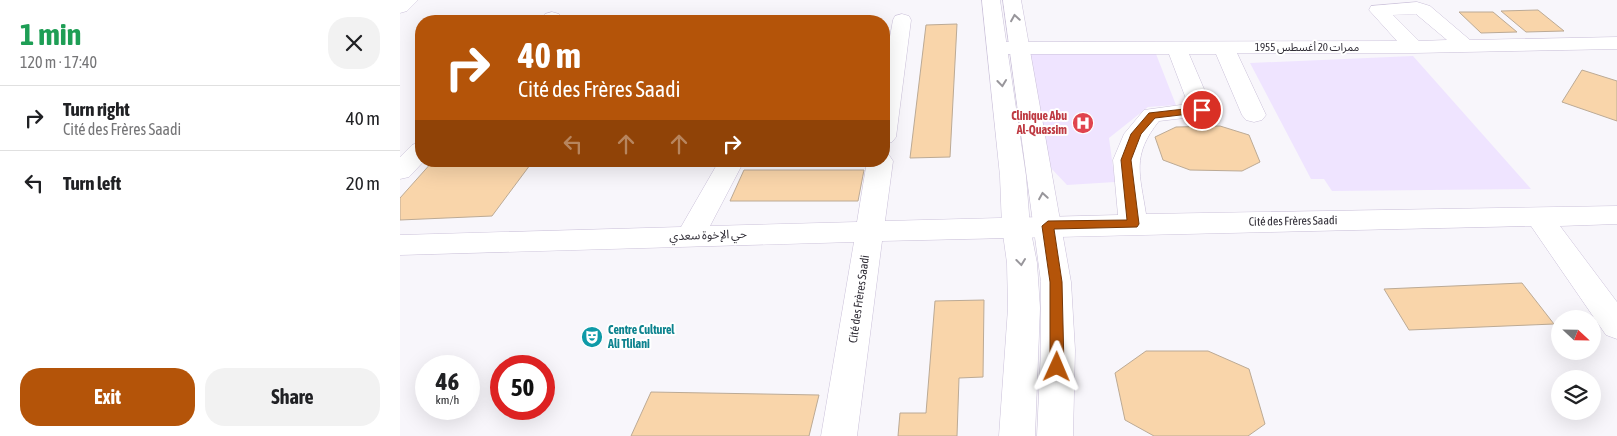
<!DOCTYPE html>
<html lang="en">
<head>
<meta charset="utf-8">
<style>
	:root { --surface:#fff; --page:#f2f2f2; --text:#202124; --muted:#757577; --line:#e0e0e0; --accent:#b45409 }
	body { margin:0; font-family:"Asap Condensed","Noto Sans Arabic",sans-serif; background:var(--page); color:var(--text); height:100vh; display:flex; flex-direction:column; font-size:19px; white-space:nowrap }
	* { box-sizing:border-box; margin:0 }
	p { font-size:16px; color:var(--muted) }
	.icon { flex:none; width:28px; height:28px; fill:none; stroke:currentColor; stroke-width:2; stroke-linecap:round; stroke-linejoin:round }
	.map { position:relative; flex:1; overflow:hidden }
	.details { display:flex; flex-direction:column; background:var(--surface); width:400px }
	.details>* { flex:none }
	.banner { position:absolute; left:15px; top:15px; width:475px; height:152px; border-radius:20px; box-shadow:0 5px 20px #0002; background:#b45409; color:#fff; overflow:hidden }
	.needle { width:32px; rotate:112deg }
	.controls { position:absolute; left:1151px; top:310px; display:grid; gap:10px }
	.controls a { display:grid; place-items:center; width:50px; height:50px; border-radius:50%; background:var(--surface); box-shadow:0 5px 20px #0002; font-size:25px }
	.speed { position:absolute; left:15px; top:355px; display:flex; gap:10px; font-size:25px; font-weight:700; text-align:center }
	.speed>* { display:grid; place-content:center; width:65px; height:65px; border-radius:50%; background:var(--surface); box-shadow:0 5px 20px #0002; line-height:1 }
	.speed small { font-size:12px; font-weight:400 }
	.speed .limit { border:8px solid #d22; background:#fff; color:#111 }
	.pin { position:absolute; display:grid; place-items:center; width:42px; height:42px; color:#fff; margin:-21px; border:2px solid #fff; border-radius:50%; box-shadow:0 1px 5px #0007 }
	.me { position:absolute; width:55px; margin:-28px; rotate:1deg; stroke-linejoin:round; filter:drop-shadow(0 0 4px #0008) }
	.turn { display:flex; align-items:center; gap:18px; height:105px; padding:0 20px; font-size:22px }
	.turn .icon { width:65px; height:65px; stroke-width:2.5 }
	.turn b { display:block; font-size:35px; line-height:42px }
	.lanes { display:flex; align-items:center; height:48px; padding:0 20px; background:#0003; justify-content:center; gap:25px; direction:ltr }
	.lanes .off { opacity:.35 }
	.round { display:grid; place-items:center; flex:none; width:52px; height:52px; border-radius:20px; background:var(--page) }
	.summary { display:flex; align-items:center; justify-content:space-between; height:85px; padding:0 20px }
	h1 { font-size:30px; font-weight:700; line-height:38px; color:#1e9e55 }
	.action { display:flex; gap:10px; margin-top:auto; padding:10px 20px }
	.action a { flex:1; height:58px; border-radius:20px; background:var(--accent); color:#fff; font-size:20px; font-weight:700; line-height:58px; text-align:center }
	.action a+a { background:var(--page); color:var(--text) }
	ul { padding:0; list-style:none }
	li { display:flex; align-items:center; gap:15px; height:65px; padding:0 20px; border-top:1px solid var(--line) }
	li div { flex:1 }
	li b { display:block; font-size:19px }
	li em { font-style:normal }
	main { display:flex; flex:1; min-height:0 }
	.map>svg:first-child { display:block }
	.built { fill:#efe4ff }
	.building { fill:#f9d5aa; stroke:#bcaa95 }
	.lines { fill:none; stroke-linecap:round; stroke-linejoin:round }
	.minor-casing { stroke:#cac0d9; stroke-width:1 }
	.major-casing { stroke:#cac0d9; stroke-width:1 }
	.minor { fill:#fff; fill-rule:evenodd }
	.major { fill:#fff; fill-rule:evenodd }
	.oneway { stroke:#98969b }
	.route { fill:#b45409; stroke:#753706 }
	.labels { text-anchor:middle; stroke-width:4; stroke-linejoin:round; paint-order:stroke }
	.far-street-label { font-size:11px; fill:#312e37; stroke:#fff }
	.health-label { font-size:12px; font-weight:bold; fill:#be3a42; stroke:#fff; text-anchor:end }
	.street-label { font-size:12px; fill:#312e37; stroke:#fff }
	.culture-label { font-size:12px; font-weight:bold; fill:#0d838f; stroke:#fff; text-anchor:start }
</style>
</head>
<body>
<main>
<section class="details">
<div class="summary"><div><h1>1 min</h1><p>120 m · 17:40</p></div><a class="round"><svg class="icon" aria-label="close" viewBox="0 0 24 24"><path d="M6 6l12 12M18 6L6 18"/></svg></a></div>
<ul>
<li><svg class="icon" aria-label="right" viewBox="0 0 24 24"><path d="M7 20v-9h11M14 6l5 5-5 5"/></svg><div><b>Turn right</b><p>Cité des Frères Saadi</p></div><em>40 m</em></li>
<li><svg class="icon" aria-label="left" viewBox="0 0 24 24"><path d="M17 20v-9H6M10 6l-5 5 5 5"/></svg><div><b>Turn left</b></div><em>20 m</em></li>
</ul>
<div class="action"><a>Exit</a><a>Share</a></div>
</section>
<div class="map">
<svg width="1217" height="436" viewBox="0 0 1217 436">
	<rect width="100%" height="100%" fill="#f8f6fb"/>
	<path class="built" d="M627,54H756L776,105L748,107L709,138L715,182L667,185L649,166Z
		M1013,56L1131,189L932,191L924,179H911L850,63Z"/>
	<path class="building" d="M1138,10L1164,31L1126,32L1101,11Z
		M1059,12H1093L1117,32L1081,33Z
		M557,24L550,157L510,158L526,25Z
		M1182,70L1217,81V121L1162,102Z
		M820,126L849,135L860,162L842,171L790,170L763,160L755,137L776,127Z
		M33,161H133L92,216L0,220V198Z
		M344,170H464L458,201H330Z
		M1122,283L1154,324L1009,330L984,289Z
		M584,300L583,377L559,378L557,436H498L500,413H526L535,301Z
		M746,351H808L849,369L865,424L848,436H754L725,420L715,373Z
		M251,392L419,395L409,436H231Z"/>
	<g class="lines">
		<g class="minor-casing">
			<path id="minor" d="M1017,2L1030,6L1070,40L1217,37V49L1014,53H837L866,115L862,120L854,122L846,120L842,115L816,54H789L813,110L810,115L759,121C731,156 740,174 746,214L1217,206V224L1160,226L1217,302V339L1206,335L1131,226L482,241L457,436H421L454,242L0,255V235L281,227L319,161H344L310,226L457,222L467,161H484V154L489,155L493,161L485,221L718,215L713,160L724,134L744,110L788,104L769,54H598L591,52L588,48L591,44L598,42L997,41L969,10L971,6ZM1016,14L1047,40L1019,41L993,15Z
				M152,12L159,14L161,18L159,21H140L145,14Z
				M502,14L509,16L511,20L496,137L492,142L484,144V70L493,20L495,16Z
				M21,142V161H24L9,177L0,179V157L12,145Z"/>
		</g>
		<g class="major-casing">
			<path id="major" d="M0,0H18L7,11L0,13Z
				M582,0H600L626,176L630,227L637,263L640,308L635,436H599L608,308L607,263L602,227L600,176Z
				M603,0H621L671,282L675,350L673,436H637L641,350V282Z"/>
		</g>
		<use href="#minor" class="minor"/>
		<use href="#major" class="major"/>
	</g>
	<defs><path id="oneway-chevron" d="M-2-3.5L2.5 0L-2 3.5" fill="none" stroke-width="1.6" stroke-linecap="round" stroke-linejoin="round" transform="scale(1.25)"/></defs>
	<g class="oneway">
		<use href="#oneway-chevron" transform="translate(615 18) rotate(-99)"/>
		<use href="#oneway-chevron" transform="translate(602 83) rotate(84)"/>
		<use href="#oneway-chevron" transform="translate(643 196) rotate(-99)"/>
		<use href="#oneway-chevron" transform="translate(621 262) rotate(83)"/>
	</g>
	<path class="route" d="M802,107L807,110L806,112L755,118L741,134L731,160L739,224L737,227L654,229L662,282L664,367L662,371L657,373L652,371L650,367V282L642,226L648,221L727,220L721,160L731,134L749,113Z"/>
	<defs>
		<g id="hospital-disc" transform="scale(1.125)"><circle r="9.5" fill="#e0444e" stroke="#fff"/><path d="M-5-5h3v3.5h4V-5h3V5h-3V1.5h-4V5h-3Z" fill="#fff"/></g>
		<g id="theatre-disc" transform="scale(1.125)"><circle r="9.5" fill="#0f9aa8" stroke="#fff"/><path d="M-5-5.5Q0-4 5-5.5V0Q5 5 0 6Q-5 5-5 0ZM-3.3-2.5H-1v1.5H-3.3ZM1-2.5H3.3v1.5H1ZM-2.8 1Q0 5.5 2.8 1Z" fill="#fff"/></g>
	</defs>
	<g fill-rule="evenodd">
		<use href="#hospital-disc" x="683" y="123"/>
		<use href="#theatre-disc" x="192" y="337"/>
	</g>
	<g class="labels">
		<g class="far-street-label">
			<text x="907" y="51">ممرات 20 أغسطس 1955</text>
		</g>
		<g class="health-label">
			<text x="667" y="120">Clinique Abu<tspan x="667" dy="14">Al-Quassim</tspan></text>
		</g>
		<g class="street-label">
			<text transform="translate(893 221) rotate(-1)" y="4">Cité des Frères Saadi</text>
			<text transform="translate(308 235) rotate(-2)" y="4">حي الإخوة سعدي</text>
			<text transform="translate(459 299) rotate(-82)" y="4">Cité des Frères Saadi</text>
		</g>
		<g class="culture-label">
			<text x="208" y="334">Centre Culturel<tspan x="208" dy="14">Ali Tlilani</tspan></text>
		</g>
	</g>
</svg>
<div class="controls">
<a><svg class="needle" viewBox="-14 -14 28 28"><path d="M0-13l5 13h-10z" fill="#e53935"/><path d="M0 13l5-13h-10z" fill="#757577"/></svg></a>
<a><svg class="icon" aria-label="layers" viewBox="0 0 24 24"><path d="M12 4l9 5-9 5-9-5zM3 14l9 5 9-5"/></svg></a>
</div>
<div class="speed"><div>46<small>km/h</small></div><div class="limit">50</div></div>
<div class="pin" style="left:802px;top:110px;background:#d93025"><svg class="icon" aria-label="arrive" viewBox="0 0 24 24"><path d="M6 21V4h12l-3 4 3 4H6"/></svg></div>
<svg class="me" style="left:657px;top:367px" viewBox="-20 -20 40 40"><path d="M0-17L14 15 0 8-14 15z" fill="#b45409" stroke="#fff" stroke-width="4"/></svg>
<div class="banner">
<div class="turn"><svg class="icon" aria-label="right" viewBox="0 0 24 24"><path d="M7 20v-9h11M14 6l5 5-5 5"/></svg><div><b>40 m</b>Cité des Frères Saadi</div></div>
<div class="lanes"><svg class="icon off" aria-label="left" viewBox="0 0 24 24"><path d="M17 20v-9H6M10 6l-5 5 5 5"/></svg><svg class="icon off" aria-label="ahead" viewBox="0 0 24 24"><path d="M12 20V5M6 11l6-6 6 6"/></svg><svg class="icon off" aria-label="ahead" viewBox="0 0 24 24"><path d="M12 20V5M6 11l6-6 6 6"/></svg><svg class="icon" aria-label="right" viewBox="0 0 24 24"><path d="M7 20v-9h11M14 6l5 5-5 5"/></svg></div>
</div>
</div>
</main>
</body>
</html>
